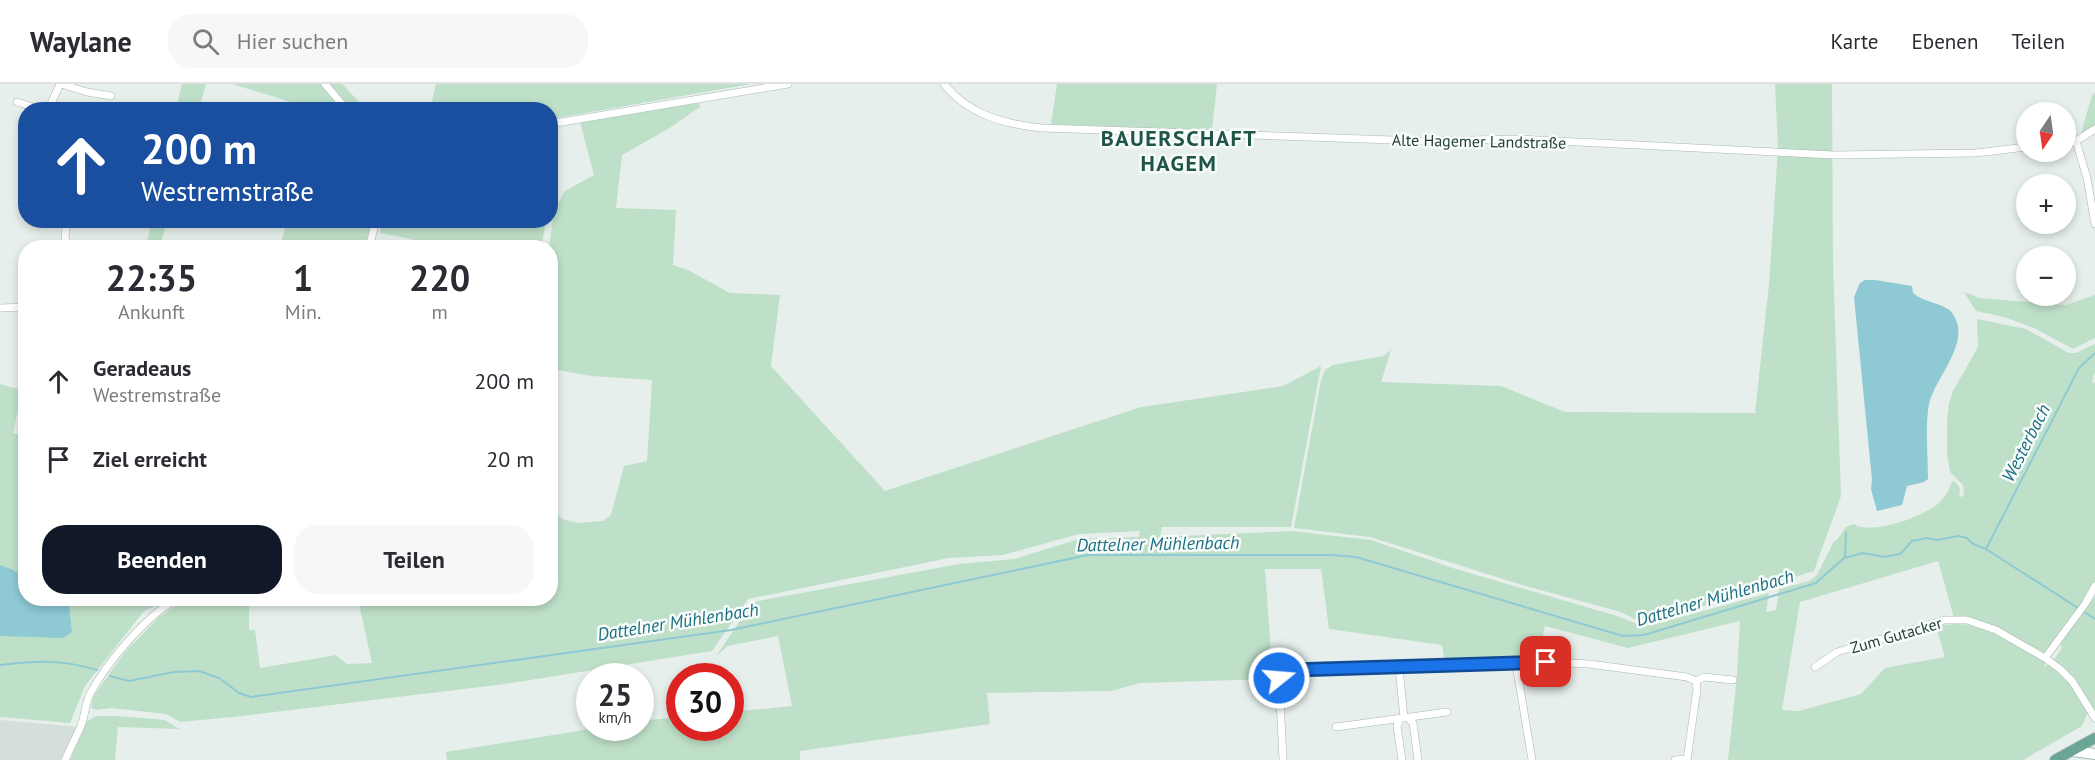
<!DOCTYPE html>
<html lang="de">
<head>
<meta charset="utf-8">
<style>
	:root { --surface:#fff; --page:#f7f7f7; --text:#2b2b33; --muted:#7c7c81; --line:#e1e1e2; --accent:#111827 }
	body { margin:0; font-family:"PT Sans",sans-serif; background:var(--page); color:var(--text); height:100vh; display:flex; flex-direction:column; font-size:22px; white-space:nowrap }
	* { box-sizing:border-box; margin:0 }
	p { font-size:20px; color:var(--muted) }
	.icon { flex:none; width:33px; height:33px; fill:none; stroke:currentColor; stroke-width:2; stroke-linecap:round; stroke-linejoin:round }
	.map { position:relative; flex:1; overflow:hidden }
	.drawer { position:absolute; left:18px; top:156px; width:540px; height:366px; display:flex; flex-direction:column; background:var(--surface); border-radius:24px; box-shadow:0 3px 9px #0003 }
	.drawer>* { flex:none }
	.top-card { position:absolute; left:18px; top:18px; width:540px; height:126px; border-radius:24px; box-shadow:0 3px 9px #0003; background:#1a4fa0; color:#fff; overflow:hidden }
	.needle { width:39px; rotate:193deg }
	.tools { position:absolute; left:2016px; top:18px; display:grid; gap:12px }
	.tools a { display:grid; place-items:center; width:60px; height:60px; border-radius:50%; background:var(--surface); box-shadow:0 3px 9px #0003; font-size:30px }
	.speed { position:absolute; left:576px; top:579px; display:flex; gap:12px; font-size:30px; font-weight:700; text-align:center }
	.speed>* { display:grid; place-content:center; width:78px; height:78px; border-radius:50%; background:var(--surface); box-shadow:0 3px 9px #0003; line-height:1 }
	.speed small { font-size:15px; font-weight:400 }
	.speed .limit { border:9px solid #d22; background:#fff; color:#111 }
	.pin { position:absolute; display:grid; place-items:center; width:51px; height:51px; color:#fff; margin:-26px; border-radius:12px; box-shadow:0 3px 9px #0006 }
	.me { position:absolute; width:66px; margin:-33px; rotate:73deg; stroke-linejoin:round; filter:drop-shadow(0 0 4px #0008) }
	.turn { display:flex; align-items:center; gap:21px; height:126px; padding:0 24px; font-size:27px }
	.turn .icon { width:78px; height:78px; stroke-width:2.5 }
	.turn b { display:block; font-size:42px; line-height:51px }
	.eta { display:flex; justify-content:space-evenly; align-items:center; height:102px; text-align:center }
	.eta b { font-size:36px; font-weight:700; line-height:42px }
	.button { display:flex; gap:12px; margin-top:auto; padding:12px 24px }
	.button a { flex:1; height:69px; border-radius:24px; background:var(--accent); color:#fff; font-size:24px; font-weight:700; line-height:69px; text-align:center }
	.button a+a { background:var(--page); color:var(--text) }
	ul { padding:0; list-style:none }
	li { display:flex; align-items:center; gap:18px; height:78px; padding:0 24px }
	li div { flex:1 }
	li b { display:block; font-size:22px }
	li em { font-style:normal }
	header { display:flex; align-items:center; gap:36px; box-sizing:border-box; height:84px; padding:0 30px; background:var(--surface); border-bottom:2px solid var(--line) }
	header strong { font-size:28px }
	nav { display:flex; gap:33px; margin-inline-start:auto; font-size:21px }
	.search { width:420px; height:54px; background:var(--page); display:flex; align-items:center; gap:15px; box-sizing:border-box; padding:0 21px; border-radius:24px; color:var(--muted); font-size:22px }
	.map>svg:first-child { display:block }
	.built { fill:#d4dfda }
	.green { fill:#bfe0c8 }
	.water { fill:#8ec9d4 }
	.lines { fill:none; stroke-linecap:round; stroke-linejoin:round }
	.stream { stroke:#8ec9d4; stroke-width:2 }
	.street-casing { stroke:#a8b8b2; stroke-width:8 }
	.secondary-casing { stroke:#a4bbb3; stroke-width:12 }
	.primary-casing { stroke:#c2cac8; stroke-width:12 }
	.street { stroke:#fff; stroke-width:7 }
	.secondary { stroke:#fff; stroke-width:10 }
	.primary { stroke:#6aa596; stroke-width:10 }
	.route-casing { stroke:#114b97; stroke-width:15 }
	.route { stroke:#1a73e8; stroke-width:10 }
	.labels { text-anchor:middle; stroke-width:5; stroke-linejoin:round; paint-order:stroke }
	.street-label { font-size:16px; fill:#24423a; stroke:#f7fbf9 }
	.water-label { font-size:18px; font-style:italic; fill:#1c6f80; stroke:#f7fbf9 }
	.district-label { font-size:22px; font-weight:bold; letter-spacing:1.5px; fill:#1f5548; stroke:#f7fbf9 }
</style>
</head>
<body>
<header>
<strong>Waylane</strong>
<div class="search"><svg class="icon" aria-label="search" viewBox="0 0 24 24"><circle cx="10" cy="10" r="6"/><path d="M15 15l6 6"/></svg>Hier suchen</div>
<nav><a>Karte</a><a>Ebenen</a><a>Teilen</a></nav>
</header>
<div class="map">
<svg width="2095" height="676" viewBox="0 0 2095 676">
	<rect width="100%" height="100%" fill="#e6efeb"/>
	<path class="built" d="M0,636L80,643L65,676H0Z"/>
	<path class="green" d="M182,0H206L199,25H176Z
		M232,0H342L366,25H314Z
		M436,0H751L551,35L550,26L430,25Z
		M1057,0H1217L1212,47L1051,40Z
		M1775,0H1832L1833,179L1841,412L1814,487L1652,538L1643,539L1621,528L1522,501L1370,453L1294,444L1321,296L1325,286L1333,281L1383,272L1391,266L1381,298L1501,302L1565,328L1755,329L1769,200L1778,64Z
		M2095,9V41L2081,49L2092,11Z
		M699,19L700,23L668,45L622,71L616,124L676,126L673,181L688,186L730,209L780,211L771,282L885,407L1141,323L1283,302L1321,282L1291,443H1162L1160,453L1292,447L1371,456L1456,485L1617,532L1642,542L1652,541L1769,509L1766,528L1776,526L1779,505L1809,497L1817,491L1834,457H1836L1846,443L1854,440C1871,452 1926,432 1940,418C1946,412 1949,405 1952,398L1955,397L1960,405L1959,413L1964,412L1963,401L1950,388L1947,371V337L1949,319L1953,307L1978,263L1977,235L2026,245L2069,269H2076L2095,260V288L2092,298L2095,299V497L2083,518L2045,570L1996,544L1954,534L1938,477L1800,518L1782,626L1799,627L1861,610L1885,584L1945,573L1936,543C1978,531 2010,558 2046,578L2044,583L2051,580L2062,564L2060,560L2095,512V627L2087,630L2082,642L2023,676H1728L1737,592L1740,537L1628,564L1545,542L1537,574H1444L1442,561L1329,545L1321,485H1265L1273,595L1140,599L1111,607L987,609L990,640L800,667V676H447L446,668L597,644H640L641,637L679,633L680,644H730L731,628L792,622L778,552L728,562L716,572L753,518L959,480L1014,475L1079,455L1139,453L1140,447L1079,450L1003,471L949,474L748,515L712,567L505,600L233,633L180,638L166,630L111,624L97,626L91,624L93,613L125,568L159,533L185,515H249V546H255L260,584L336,571L347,580L372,579L358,515L550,514L551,422L562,435L578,439L603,437L611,431L624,382L647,377L652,296L592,292L551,285L549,163L554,127L565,107L594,91L580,38Z
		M152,137H167L160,163H146Z
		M287,137V136L372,137L365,163H280Z
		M382,137V136L546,137L541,164L451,163L380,149Z
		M1964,208L1980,214L2066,221L2095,211V254L2073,265L2034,244L2004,233L1976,227Z
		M0,300L22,306L13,349L25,353L26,514L170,515L144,527L85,602L70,639L0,633Z
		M96,632H118L165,636L179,645L118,643L115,676H70L86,638Z"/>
	<path class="water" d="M1865,196H1875L1912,202L1913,209C1924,219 1946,219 1953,230C1972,259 1935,293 1929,320C1925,341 1928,373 1928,395L1924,398L1907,402L1902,421L1877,427L1871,405L1872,396L1854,213L1860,199Z
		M0,481L11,485L25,493L26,514L71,515L69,523L72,548L63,554L0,552Z"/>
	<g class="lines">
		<path class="stream" d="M1986,465L2079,284L2095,269
			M1845,473L1846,449
			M0,581C38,577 60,575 97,586
			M110,592L129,597L174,588L199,587L219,594L239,609L251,613L731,546L1088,471H1332L1356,473L1623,552L1644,551L1816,499L1844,474L1863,469L1885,473L1900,470L1912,457L1927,454L1937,456L1958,452L1967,454L1973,460L1986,465L2095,535"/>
		<g class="street-casing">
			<path id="street" d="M61,0L87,8L111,12
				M325,0L347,26
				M944,0C969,31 1004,40 1042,44L1422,57L1521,55L1834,71L1976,69L2026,63
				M17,18L43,26
				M48,26L60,0
				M550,40L788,0
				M2076,57L2087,94L2095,140
				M2066,58L2076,57L2095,45
				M67,136L65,153L68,164
				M369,164L376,136
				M0,224L26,223
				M2045,574L2085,520L2095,502
				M1516,580L1532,676
				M1815,583L1837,568L1945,536H1967L1996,546L2045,574L2060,585L2072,597L2095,634
				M1399,584L1404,634
				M1696,597L1704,593L1733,596
				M1408,634L1413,639L1418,676
				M1400,635L1397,642L1402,676
				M1336,643L1447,628
				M65,676C70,665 76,653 81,642C85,632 85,620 90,610C107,578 146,532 178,514
				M1283,676L1279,594L1282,589L1291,586L1547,578L1589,580L1687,593L1696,597
				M1675,676L1687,675
				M1687,676L1697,605L1696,597"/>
		</g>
		<g class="secondary-casing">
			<path id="secondary" d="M2073,667L2095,670"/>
		</g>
		<g class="primary-casing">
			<path id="primary" d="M2055,676L2095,654"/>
		</g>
		<use href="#street" class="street"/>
		<use href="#secondary" class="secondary"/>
		<use href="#primary" class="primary"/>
	</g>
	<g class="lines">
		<g class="route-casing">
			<path id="route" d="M1279,594L1282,589L1292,586L1546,578"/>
		</g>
		<use href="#route" class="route"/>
	</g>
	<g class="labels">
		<g class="street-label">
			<text transform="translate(1479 57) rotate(1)" y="6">Alte Hagemer Landstraße</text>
			<text transform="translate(1896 551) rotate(-16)" y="6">Zum Gutacker</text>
		</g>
		<g class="water-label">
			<text transform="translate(2026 359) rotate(-63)" y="6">Westerbach</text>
			<text transform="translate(1158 460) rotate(-1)" y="6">Dattelner Mühlenbach</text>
			<text transform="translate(1715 514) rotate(-16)" y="6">Dattelner Mühlenbach</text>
			<text transform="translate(678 538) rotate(-9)" y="6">Dattelner Mühlenbach</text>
		</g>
		<g class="district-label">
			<text x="1179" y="62">BAUERSCHAFT<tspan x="1179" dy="25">HAGEM</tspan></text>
		</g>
	</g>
</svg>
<div class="tools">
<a><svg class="needle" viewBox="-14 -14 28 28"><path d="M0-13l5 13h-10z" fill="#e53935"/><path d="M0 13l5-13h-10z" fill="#7c7c81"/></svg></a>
<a>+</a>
<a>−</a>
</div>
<div class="speed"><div>25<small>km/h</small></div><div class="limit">30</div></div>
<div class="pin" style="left:1546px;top:578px;background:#d93025"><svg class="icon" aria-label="arrive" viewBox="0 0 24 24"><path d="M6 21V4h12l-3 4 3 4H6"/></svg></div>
<svg class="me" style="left:1279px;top:594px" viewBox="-20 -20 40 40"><circle r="17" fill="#1a73e8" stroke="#fff" stroke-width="3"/><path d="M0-11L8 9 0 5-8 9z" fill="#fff"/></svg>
<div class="top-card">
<div class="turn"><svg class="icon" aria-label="ahead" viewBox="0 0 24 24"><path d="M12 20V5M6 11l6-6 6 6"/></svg><div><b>200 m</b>Westremstraße</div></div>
</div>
<section class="drawer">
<div class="eta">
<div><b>22:35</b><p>Ankunft</p></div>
<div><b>1</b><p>Min.</p></div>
<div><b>220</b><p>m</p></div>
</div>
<ul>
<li><svg class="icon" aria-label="ahead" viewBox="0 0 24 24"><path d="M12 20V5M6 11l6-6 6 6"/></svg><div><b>Geradeaus</b><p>Westremstraße</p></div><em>200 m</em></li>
<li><svg class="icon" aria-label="arrive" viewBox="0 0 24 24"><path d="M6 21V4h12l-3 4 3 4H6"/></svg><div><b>Ziel erreicht</b></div><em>20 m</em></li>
</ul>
<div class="button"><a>Beenden</a><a>Teilen</a></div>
</section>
</div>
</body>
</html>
